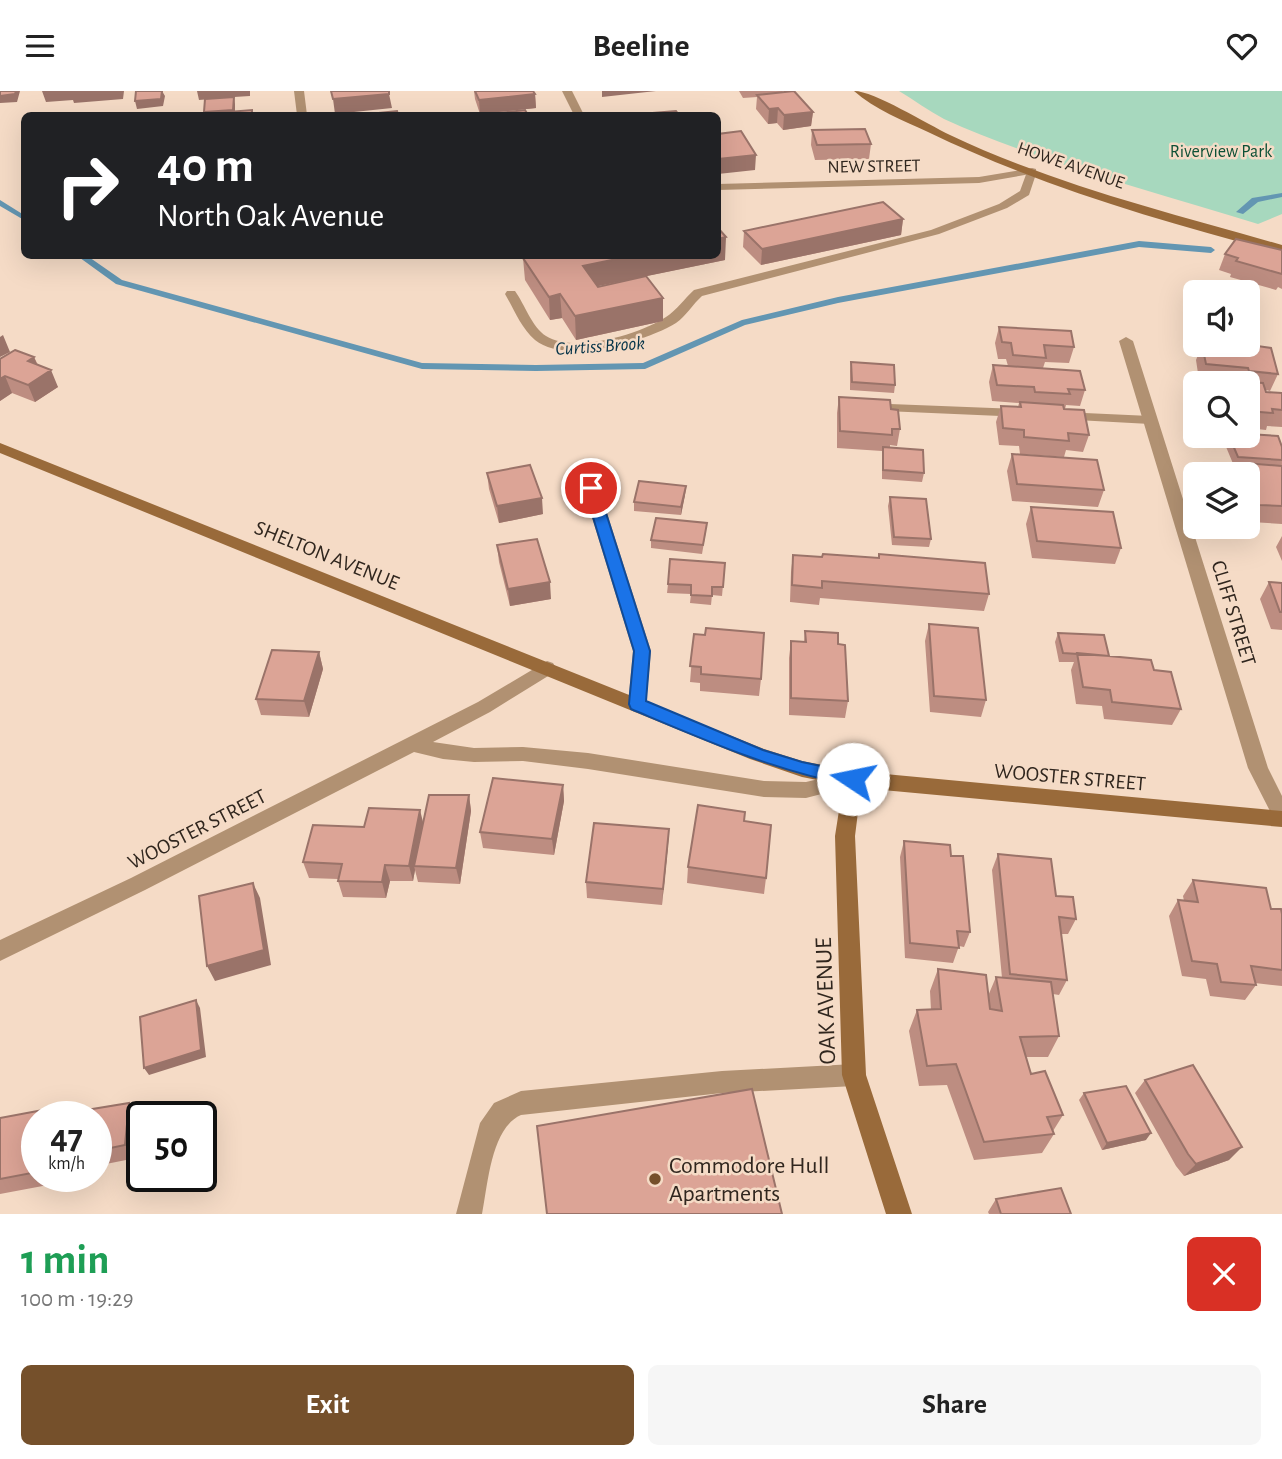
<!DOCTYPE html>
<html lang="en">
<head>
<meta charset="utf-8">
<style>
	:root { --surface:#fff; --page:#f6f6f6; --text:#222; --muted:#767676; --accent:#75502b }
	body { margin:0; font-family:"Alegreya Sans",sans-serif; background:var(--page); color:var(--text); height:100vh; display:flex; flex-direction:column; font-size:26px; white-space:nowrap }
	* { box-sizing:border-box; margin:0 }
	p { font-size:23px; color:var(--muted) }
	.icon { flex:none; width:38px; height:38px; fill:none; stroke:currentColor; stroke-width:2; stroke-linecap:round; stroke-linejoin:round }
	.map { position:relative; height:1123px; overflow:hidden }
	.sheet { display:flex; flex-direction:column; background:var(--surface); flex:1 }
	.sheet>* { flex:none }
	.guide { position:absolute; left:21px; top:21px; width:700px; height:147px; border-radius:10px; box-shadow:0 7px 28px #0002; background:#202124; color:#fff; overflow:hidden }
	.fabs { position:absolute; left:1183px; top:189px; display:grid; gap:14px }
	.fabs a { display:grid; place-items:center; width:77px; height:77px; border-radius:10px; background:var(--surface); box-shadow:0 7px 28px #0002; font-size:35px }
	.speed { position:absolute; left:21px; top:1010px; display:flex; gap:14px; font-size:35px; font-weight:700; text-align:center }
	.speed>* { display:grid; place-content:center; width:91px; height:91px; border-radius:50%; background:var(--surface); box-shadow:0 7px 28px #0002; line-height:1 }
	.speed small { font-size:18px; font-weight:400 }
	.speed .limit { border:4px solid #111; border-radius:10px; background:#fff; color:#111 }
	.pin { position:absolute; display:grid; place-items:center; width:60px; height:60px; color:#fff; margin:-30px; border:4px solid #fff; border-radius:50%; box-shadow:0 2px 7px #0007 }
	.me { position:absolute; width:77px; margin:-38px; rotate:281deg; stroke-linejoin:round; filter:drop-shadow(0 0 5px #0008) }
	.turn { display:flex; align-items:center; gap:24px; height:147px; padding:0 21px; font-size:32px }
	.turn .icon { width:91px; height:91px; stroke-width:2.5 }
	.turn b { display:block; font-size:49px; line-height:60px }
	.round { display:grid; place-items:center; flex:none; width:74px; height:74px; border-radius:10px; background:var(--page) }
	.overview { display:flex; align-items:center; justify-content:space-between; height:119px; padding:0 21px }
	h1 { font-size:42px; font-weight:700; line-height:52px; color:#1e9e55 }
	.action { display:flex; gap:14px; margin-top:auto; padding:14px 21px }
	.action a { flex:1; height:80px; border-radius:10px; background:var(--accent); color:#fff; font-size:28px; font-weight:700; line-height:80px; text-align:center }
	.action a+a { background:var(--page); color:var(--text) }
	header { display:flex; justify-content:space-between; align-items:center; height:91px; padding:0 21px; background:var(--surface); font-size:32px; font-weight:700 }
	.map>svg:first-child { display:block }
	.green { fill:#a7d8be }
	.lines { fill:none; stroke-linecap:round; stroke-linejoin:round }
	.stream { fill:#6396b2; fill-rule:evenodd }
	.lane { fill:#b19172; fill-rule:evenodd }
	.street { fill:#b19172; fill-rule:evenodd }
	.secondary { fill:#996a3a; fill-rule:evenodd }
	.wall { fill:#bd8d81 }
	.shaded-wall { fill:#9a7369 }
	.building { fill:#dca496; stroke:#9a7369; stroke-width:2 }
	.route { fill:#1a73e8; stroke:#114b97; stroke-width:2 }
	.poi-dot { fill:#75502b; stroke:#f5dbc6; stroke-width:2.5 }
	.labels { text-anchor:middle; stroke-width:5; stroke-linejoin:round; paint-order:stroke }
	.far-park-label { font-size:18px; fill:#0c5035; stroke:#f5dbc6 }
	.far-street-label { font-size:18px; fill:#30261e; stroke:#f5dbc6 }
	.far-water-label { font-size:19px; font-style:italic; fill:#063449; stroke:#f5dbc6 }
	.street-label { font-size:21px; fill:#30261e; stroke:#f5dbc6 }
	.near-street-label { font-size:24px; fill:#30261e; stroke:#f5dbc6 }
	.near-poi-label { font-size:24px; fill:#30261e; stroke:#f5dbc6; text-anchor:start }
</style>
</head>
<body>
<header><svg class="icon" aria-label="menu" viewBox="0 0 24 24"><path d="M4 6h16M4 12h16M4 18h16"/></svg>Beeline<svg class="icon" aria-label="heart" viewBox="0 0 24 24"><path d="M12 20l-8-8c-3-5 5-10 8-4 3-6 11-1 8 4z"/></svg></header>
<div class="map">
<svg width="1282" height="1123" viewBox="0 0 1282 1123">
	<rect width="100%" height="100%" fill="#f5dbc6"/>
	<path class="green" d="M899,0H1282V123L1258,133C1156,101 1041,72 944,28C929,20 914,9 899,0Z"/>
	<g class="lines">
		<path class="stream" d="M1282,102V106L1258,111L1243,123L1236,121L1252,107Z
			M0,109L24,124V129L0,115Z
			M1139,150L1211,156L1215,159L1211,162L1139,156L838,212L745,234L645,278L536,280L422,278L116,193L76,164H86L122,189L422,272L536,274L643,272L742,229L838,206Z"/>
		<path class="lane" d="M1028,78L1037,80L1029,104L1007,117L939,143L702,205C693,213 686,225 676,232C645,251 566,274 535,249C521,237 514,218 505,203L507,200H515C525,214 532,236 546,245C575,263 640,243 666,226C677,219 684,208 694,199L931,139L999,113L1020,100Z
			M890,313L1021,318L1028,322L1021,326L885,320L883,317Z
			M1063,321L1150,325L1157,329L1150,333L1058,328L1056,325Z
			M854,973L862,976L866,984L862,992L854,995L722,1002L521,1024C491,1037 488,1093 482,1123H456L480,1032L494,1012L521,1000L722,980Z"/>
		<path class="street" d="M294,0H304L307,24H297Z
			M562,0H572L584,24H574Z
			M1032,77L1036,78V82L979,92L718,99V93L979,86Z
			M1126,246L1133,250L1268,677L1282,705V732L1275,730L1248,677L1119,250Z
			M591,392L599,397L651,560L646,613L643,618H631L628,613L633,560L583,397Z
			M547,570L553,572L556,577L553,582L490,621L433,651L474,657L523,656L588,662L764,690L806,691L853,680L860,683L863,688L860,693L806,707L764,706L588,678L523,670L474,671L443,668L414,661L145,799L0,870V849L131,787L478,611Z"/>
		<path class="secondary" d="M854,0C874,0 927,33 950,44C1055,94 1170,122 1282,154V162C1162,131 1040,95 928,41C904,30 874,18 854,0Z
			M0,352L764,658L802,670L853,680L1282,720V736L861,697L855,745L866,984L912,1123H886L842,984L835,745L843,694L802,686L750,668L0,362Z"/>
	</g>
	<path class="wall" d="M474,0H533L535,3L536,17L480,23L475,8Z
		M739,0H782L813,21L811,35L783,39L777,32L768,33L756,18L757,6L743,7Z
		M812,39L871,53L869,68L815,69L811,54Z
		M903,128L901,144L761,174L743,156L744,140Z
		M1282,159V198L1278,196L1276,199L1230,186L1231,183L1219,179L1225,163Z
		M523,167L725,169L597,195L663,230L576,249L562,227L550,229L525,189Z
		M999,236L1074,256L1069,272L1045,271L1043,277L1085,299L1080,315L1066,314L1065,318L1089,344L1083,361L1066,359L1064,366L1020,363L1019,355L999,354L996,331L1001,315L1018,316L1019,312L992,310L989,291L993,274L1008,275L1006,268H998L995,252Z
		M1202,254H1250L1278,283L1270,300L1266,299V301L1282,302V336L1267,335L1266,339L1248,337V292H1227L1199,289L1196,269Z
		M34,266L38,274L58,296L35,311L12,302L0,310V268Z
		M851,271L895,294L894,302L850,299V280Z
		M839,306L891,318L900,338L897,355L890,354V356L924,382L922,391L882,388V360L837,357V322Z
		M1227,345H1248L1282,356V433L1251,431L1248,421V383H1239L1243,376L1234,375L1224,351Z
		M1012,363L1104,399L1098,416L1012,410L1007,380Z
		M487,382L543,423L499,432L489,398Z
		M686,395L685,404L681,424L634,420V411Z
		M890,406L931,448L929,456L892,454L888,415Z
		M1031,416L1121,457L1115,473L1032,467L1026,433Z
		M706,440L702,463L651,457V449Z
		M1282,445V470L1276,456Z
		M497,454L551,508L510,515L499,471Z
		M793,464L989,503L984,520L820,507L819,514L790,511L791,481Z
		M725,472L722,505L712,504L711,514L690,512L691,503L667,502L668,493Z
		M1269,491L1282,492V539L1271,538L1260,508Z
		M929,533L986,609L981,626L930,621L925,550Z
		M805,540L838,553L848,610L845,627L789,624V567L791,550L804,551Z
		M1058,542L1109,565L1154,579L1181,618L1172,634L1104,628L1102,615L1076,613L1071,579L1074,571H1059L1055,551Z
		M694,543L761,588L759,605L700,600V592L690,591Z
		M319,561L323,578L309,626L261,624L256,608Z
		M563,694L564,710L554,764L483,757L480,741Z
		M469,704L471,720L460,793L418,791L415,779L413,790H390L386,807L343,806L338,790V788L309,787L303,771L364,736L423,732Z
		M744,730L766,787L764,803L687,792L688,776Z
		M669,738L668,754L662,814L587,807L586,791Z
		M904,750L951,765L970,841L964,856L959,855L953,872L905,867L900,766Z
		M998,763L1056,805L1076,828L1068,843H1061L1067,889L1059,904L1053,903L1059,945L1048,966H1026L1031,983L1063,1024L1053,1040L1054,1043L1042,1062L974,1069L947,994L919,995L909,940L917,919H931L930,900L938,878L988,905L996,886L1002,887L992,779Z
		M1193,789L1271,818L1282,823V895L1255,892L1256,894L1245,909L1210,905L1206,888L1182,885L1169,825L1178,809L1184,810L1183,805Z
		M1145,989L1229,1069L1184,1085L1176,1075L1135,1002Z
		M1084,1002L1146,1049L1102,1059L1079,1009Z
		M129,1012L140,1025L136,1067L96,1075V1026H37V1085H80V1088L0,1103V1027L75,1013L81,1020Z
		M996,1108L1071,1123H989L988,1121Z"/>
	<path class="shaded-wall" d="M16,0H20L17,11L0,12V5Z
		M42,0H124L123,8L74,12L73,9L46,11Z
		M162,0L165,5L163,15L137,18L135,10Z
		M197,0H250V5L234,6L235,13V24H205L204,21L234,6L199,9Z
		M602,0H656L602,6Z
		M389,3L392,17L335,23L333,8Z
		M535,3L536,17L480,23L479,9Z
		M778,17L777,32L768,33L769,18Z
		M813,21L811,35L783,39L784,24Z
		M756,64L755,79L718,83V68Z
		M903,128L901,144L761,174L762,158Z
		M726,146L725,169L584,198L583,175L636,164H718V148Z
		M560,203L562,227L550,229L549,206Z
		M663,207V230L576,249L575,225Z
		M3,244L10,261L0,266V246Z
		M34,266L41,283L28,270Z
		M51,279L58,296L35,311L28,294Z
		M5,285L12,302L0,310V288Z
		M686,395L685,404L681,424V416Z
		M542,407L543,423L499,432L497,415Z
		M550,491L551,508L510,515L508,498Z
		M319,561L323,578L309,626L304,610Z
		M563,694L564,710L554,764L552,748Z
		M469,704L471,720L460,793L456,777Z
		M420,719L424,735L414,775L415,779L413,790L409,775Z
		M669,738L668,754L662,814L663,798Z
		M385,774L390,790L386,807L382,791Z
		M253,792L260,807L271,874L215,890L207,875Z
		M196,909L200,917L206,966L149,984L144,977Z
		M129,1012L140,1025L136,1067L125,1054Z
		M75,1013L86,1026L74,1021Z
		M1151,1042L1146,1049L1102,1059L1107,1052Z
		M1242,1056L1229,1069L1184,1085L1196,1073Z"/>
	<path class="building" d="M0,0H16L15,3L0,5Z
		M136,0H162L161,8L135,10Z
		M331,0H389V3L333,8Z
		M475,0H533L535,3L479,9Z
		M794,0L813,21L784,24L778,17L769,18L757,4Z
		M234,6L233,19L204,21L205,8Z
		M252,19V24H192Z
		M525,19L528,24H490L489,23Z
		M397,20L398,24H359Z
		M676,20L679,24H628Z
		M865,38L871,53L817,54L812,39Z
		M741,40L756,64L718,68V43Z
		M883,111L903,128L762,158L744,140Z
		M718,137L726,146L718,148Z
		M1236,148L1282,159V183L1236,170L1238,167L1225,163Z
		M534,164H636L583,175L598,196L646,185L663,207L575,225L560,203L549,206L523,167Z
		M999,236L1071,240L1074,256L1044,254L1046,267L1013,264L1011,252L1002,251Z
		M1248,251L1250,252V254L1271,257L1278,283L1249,280L1248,277L1206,273L1202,254H1248Z
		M15,259L34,266L28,270L51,279L28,294L5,285L0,288V268Z
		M851,271L894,274L895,294L852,291Z
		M993,274L1080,280L1085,299L1068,298L1070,303L1035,301L1034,296L997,294Z
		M1234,290L1263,292L1266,301L1282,302V319L1272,318L1273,322L1248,320V292H1234Z
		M839,306L890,309L891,318L898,319L900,338H892V344L840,340Z
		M1020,311L1063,314L1064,318L1084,319L1089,344L1068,342L1069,350L1024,346V339L1003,337L1001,315L1021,316Z
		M1248,343L1278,345L1282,356V369L1238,366L1229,345H1248Z
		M883,356L923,359L924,382L883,379Z
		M1012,363L1097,369L1104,399L1017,393Z
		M1244,372L1282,375V415L1259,414Z
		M530,374L542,407L497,415L487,382Z
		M639,390L686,395L681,416L634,411Z
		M890,406L926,408L931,448L894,446Z
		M1031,416L1113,421L1121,457L1037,450Z
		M656,427L707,432L703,454L651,449Z
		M537,448L550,491L508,498L497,454Z
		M823,463L879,467V463L985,472L989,503L822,490V497L792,494L793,464L822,466Z
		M670,468L725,472L723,496H712V505L691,504V494L668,493Z
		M1269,491L1282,492V521H1280Z
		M929,533L978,537L986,609L934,605Z
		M706,537L764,542L761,588L701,583V576L690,575L694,543L705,544Z
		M805,540L838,542V553L845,554L848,610L791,607V550L806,551Z
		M1058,542L1104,544L1109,565L1063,562Z
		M272,559L319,561L304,610L256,608Z
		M1077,562L1151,569L1154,579L1171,581L1181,618L1112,611L1110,599L1083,596Z
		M493,687L563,694L552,748L480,741Z
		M429,704H469L456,777L414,775Z
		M698,714L745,721L744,730L771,734L766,787L688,776Z
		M369,717L420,719L409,775L385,774L382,791L338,790L342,773L303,771L313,734L364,736Z
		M594,732L669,738L663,798L586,791Z
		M904,750L950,754L951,765H963L970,841L957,840L959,857L910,852Z
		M998,763L1051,768L1056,805L1073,806L1076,828L1059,826L1067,889L1010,883Z
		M1193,789L1266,797L1271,818H1281L1282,823V879L1251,875L1256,894L1221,891L1217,873L1192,870L1178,809L1198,811Z
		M253,792L264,859L207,875L199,805Z
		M938,878L986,884L990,918L1002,920L996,886L1051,891L1059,945L1020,946L1031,983L1045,980L1063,1024L1047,1026L1054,1043L984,1051L956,973L927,975L917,919L941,918Z
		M196,909L201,959L144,977L140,926Z
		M1193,974L1242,1056L1196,1073L1188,1063L1145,989Z
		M1126,995L1151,1042L1107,1052L1084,1002Z
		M752,998L782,1123H547L537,1035Z
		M129,1012L125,1054L96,1060V1026H37V1081L0,1088V1027L75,1013L74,1021Z
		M1061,1097L1071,1123H1001L996,1108Z"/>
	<path class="route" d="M591,393L598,397L650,560L646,610L763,659L802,671L859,683L862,688L859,693L853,695C772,679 707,650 631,618L629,613L634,560L584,397Z"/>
	<circle class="poi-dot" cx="655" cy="1088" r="7"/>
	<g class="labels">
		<g class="far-park-label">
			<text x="1221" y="66">Riverview Park</text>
		</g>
		<g class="far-street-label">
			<text transform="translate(1071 74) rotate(19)" y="6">HOWE AVENUE</text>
			<text transform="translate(874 75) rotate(-1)" y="6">NEW STREET</text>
		</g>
		<g class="far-water-label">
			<text transform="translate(600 254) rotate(-4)" y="7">Curtiss Brook</text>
		</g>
		<g class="street-label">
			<text transform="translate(327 464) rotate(22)" y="7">SHELTON AVENUE</text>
			<text transform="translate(1234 522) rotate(73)" y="7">CLIFF STREET</text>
			<text transform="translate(1070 686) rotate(5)" y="7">WOOSTER STREET</text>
			<text transform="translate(197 738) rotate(-27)" y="7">WOOSTER STREET</text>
		</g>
		<g class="near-street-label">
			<text transform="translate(825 910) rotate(-92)" y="8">OAK AVENUE</text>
		</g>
		<g class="near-poi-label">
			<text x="669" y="1082">Commodore Hull<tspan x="669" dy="28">Apartments</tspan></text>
		</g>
	</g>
</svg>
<div class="fabs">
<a><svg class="icon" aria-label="sound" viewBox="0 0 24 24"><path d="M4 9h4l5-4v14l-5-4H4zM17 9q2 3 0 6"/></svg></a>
<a><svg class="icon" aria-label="search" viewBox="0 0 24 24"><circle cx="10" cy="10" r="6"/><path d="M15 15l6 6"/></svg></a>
<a><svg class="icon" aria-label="layers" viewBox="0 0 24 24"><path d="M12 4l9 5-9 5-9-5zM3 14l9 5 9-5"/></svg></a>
</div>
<div class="speed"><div>47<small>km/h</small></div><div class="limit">50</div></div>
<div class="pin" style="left:591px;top:397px;background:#d93025"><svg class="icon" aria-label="arrive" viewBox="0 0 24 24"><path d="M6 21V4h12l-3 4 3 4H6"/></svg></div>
<svg class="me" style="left:853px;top:688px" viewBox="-20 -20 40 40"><circle r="19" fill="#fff"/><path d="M0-13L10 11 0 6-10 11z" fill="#1a73e8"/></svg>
<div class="guide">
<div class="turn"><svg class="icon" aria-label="right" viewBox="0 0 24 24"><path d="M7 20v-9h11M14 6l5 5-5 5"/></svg><div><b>40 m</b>North Oak Avenue</div></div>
</div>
</div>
<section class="sheet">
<div class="overview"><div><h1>1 min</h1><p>100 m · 19:29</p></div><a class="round" style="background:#d93025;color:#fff"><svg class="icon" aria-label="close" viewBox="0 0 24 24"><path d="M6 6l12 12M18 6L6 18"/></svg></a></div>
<div class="action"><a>Exit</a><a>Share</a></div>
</section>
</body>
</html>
